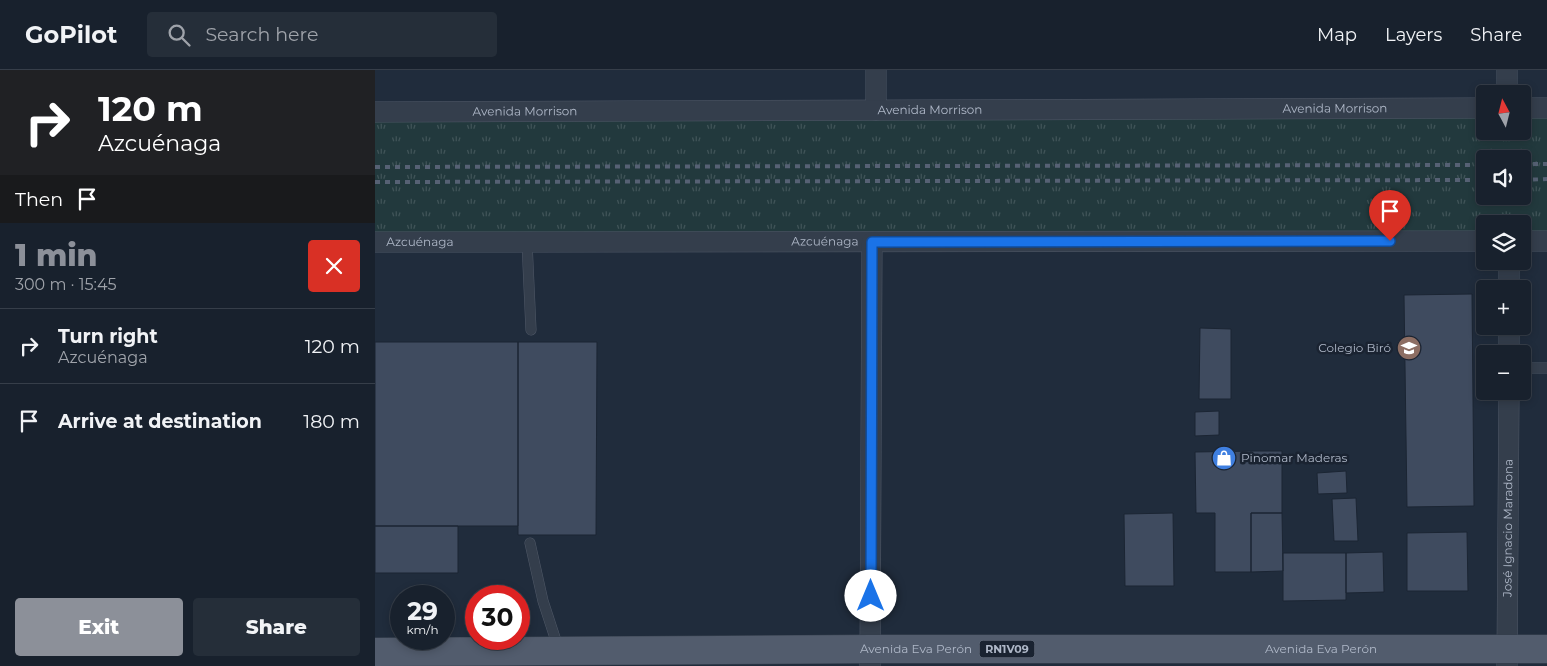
<!DOCTYPE html>
<html lang="en">
<head>
<meta charset="utf-8">
<style>
	:root { --surface:#18212d; --page:#252e39; --text:#f1f3f6; --muted:#9fa3aa; --line:#363e49; --accent:#8c9099 }
	body { margin:0; font-family:Montserrat,sans-serif; background:var(--page); color:var(--text); height:100vh; display:flex; flex-direction:column; font-size:19px; white-space:nowrap }
	* { box-sizing:border-box; margin:0 }
	p { font-size:16px; color:var(--muted) }
	.icon { flex:none; width:28px; height:28px; fill:none; stroke:currentColor; stroke-width:2; stroke-linecap:round; stroke-linejoin:round }
	.map { position:relative; flex:1; overflow:hidden }
	.panel { display:flex; flex-direction:column; background:var(--surface); width:375px }
	.panel>* { flex:none }
	.guide { background:#202124; color:#fff; overflow:hidden }
	.needle { width:32px; rotate:353deg }
	.controls { position:absolute; left:1101px; top:15px; display:grid; gap:10px }
	.controls a { display:grid; place-items:center; width:55px; height:55px; border-radius:5px; background:var(--surface); box-shadow:0 2px 8px #0003,0 0 0 1px var(--line); font-size:25px }
	.speed { position:absolute; left:15px; top:515px; display:flex; gap:10px; font-size:25px; font-weight:700; text-align:center }
	.speed>* { display:grid; place-content:center; width:65px; height:65px; border-radius:50%; background:var(--surface); box-shadow:0 2px 8px #0003,0 0 0 1px var(--line); line-height:1 }
	.speed small { font-size:12px; font-weight:400 }
	.speed .limit { border:8px solid #d22; background:#fff; color:#111 }
	.pin { position:absolute; display:grid; place-items:center; width:42px; height:42px; color:#fff; margin:-51px -21px; border-radius:50% 50% 50% 0; rotate:-45deg; box-shadow:0 0 5px #0007 }
	.pin .icon { rotate:45deg }
	.me { position:absolute; width:55px; margin:-28px; rotate:0deg; stroke-linejoin:round; filter:drop-shadow(0 0 4px #0008) }
	.turn { display:flex; align-items:center; gap:18px; height:105px; padding:0 15px; font-size:22px }
	.turn .icon { width:65px; height:65px; stroke-width:2.5 }
	.turn b { display:block; font-size:35px; line-height:42px }
	.then { display:flex; align-items:center; height:48px; padding:0 15px; background:#0003; gap:10px; font-size:19px }
	.round { display:grid; place-items:center; flex:none; width:52px; height:52px; border-radius:5px; background:var(--page) }
	.summary { display:flex; align-items:center; justify-content:space-between; height:85px; padding:0 15px }
	h1 { font-size:30px; font-weight:800; line-height:38px; color:var(--accent) }
	.action { display:flex; gap:10px; margin-top:auto; padding:10px 15px }
	.action a { flex:1; height:58px; border-radius:5px; background:var(--accent); color:#fff; font-size:20px; font-weight:800; line-height:58px; text-align:center }
	.action a+a { background:var(--page); color:var(--text) }
	ul { padding:0; list-style:none }
	li { display:flex; align-items:center; gap:15px; height:75px; padding:0 15px; border-top:1px solid var(--line) }
	li div { flex:1 }
	li b { display:block; font-size:19px }
	li em { font-style:normal }
	header { display:flex; align-items:center; gap:30px; box-sizing:border-box; height:70px; padding:0 25px; background:var(--surface); border-bottom:1px solid var(--line) }
	header strong { font-size:24px }
	nav { display:flex; gap:28px; margin-inline-start:auto; font-size:18px }
	.search { width:350px; height:45px; background:var(--page); display:flex; align-items:center; gap:12px; box-sizing:border-box; padding:0 18px; border-radius:5px; color:var(--muted); font-size:19px }
	main { display:flex; flex:1; min-height:0 }
	.map>svg:first-child { display:block }
	.grass { fill:url(#grass-tufts); fill-rule:evenodd }
	.building { fill:#3f4b5f; stroke:#1b2533 }
	.lines { fill:none; stroke-linecap:round; stroke-linejoin:round }
	.lane-casing { stroke:#4f5867; stroke-width:11 }
	.street-casing { stroke:#4f5867; stroke-width:21 }
	.primary-casing { stroke:#3d4755; stroke-width:29 }
	.lane { stroke:#343e4c; stroke-width:10 }
	.street { stroke:#343e4c; stroke-width:20 }
	.primary { stroke:#525c6d; stroke-width:28 }
	.rail { stroke:#566174; stroke-width:4; stroke-dasharray:5 5; stroke-linecap:butt }
	.route-casing { stroke:#114b97; stroke-width:12 }
	.route { stroke:#1a73e8; stroke-width:9 }
	.labels { text-anchor:middle; stroke-width:5; stroke-linejoin:round; paint-order:stroke }
	.shield { fill:#1a2331; stroke:#828b9b; stroke-width:1 }
	.shield-label { font-size:11px; font-weight:bold; fill:#afb8c8 }
	.street-label { font-size:12px; fill:#afb8c8; stroke:#1a2331 }
	.poi-label { font-size:12px; fill:#afb8c8; stroke:#1a2331; text-anchor:end }
</style>
</head>
<body>
<header>
<strong>GoPilot</strong>
<div class="search"><svg class="icon" aria-label="search" viewBox="0 0 24 24"><circle cx="10" cy="10" r="6"/><path d="M15 15l6 6"/></svg>Search here</div>
<nav><a>Map</a><a>Layers</a><a>Share</a></nav>
</header>
<main>
<section class="panel">
<div class="guide">
<div class="turn"><svg class="icon" aria-label="right" viewBox="0 0 24 24"><path d="M7 20v-9h11M14 6l5 5-5 5"/></svg><div><b>120 m</b>Azcuénaga</div></div>
<div class="then">Then<svg class="icon" aria-label="arrive" viewBox="0 0 24 24"><path d="M6 21V4h12l-3 4 3 4H6"/></svg></div>
</div>
<div class="summary"><div><h1>1 min</h1><p>300 m · 15:45</p></div><a class="round" style="background:#d93025;color:#fff"><svg class="icon" aria-label="close" viewBox="0 0 24 24"><path d="M6 6l12 12M18 6L6 18"/></svg></a></div>
<ul>
<li><svg class="icon" aria-label="right" viewBox="0 0 24 24"><path d="M7 20v-9h11M14 6l5 5-5 5"/></svg><div><b>Turn right</b><p>Azcuénaga</p></div><em>120 m</em></li>
<li><svg class="icon" aria-label="arrive" viewBox="0 0 24 24"><path d="M6 21V4h12l-3 4 3 4H6"/></svg><div><b>Arrive at destination</b></div><em>180 m</em></li>
</ul>
<div class="action"><a>Exit</a><a>Share</a></div>
</section>
<div class="map">
<svg width="1172" height="596" viewBox="0 0 1172 596">
	<defs>
		<pattern id="grass-tufts" width="24" height="20" patternUnits="userSpaceOnUse" patternTransform="scale(1.25)"><rect width="24" height="20" fill="#22393d"/><path d="M3 7l-1-3M5 7V3M7 7l1-3M15 17l-1-3M17 17v-4M19 17l1-3" fill="none" stroke="#405458"/></pattern>
	</defs>
	<rect width="100%" height="100%" fill="#202c3c"/>
	<path class="grass" d="M1110,38V61H1148V38H1172V171H1148V154H1110V171L0,172V42ZM1110,89H1148V126H1110Z"/>
	<path class="building" d="M1097,224L1099,436L1032,437L1029,225Z
		M825,258L856,259V329H824Z
		M0,272H143V456H0Z
		M143,272H222L221,465H143Z
		M844,341V365L820,366V342Z
		M880,381H907V443H876V502H840V443H821L820,382Z
		M971,401L972,423L943,424L942,403Z
		M981,428L983,471H959L957,429Z
		M798,443L799,516H750L749,444Z
		M876,443H907L908,501L876,502Z
		M0,456H83V503H0Z
		M1092,462L1093,521H1032V463Z
		M1008,482L1009,522L971,523V483Z
		M908,483H971V530L908,531Z"/>
	<g class="lines">
		<g class="lane-casing">
			<path id="lane" d="M152,172L156,260
				M1148,298H1172
				M155,473L168,531L184,580"/>
		</g>
		<g class="street-casing">
			<g id="street">
				<path d="M501,0V40"/>
				<path d="M1132,24V0"/>
				<path d="M1148,38H1172"/>
				<path id="s1" d="M0,42L1110,38"/>
				<path d="M1148,171H1172"/>
				<path id="s2" d="M0,172L1110,171"/>
				<path d="M1134,219V191"/>
				<path d="M1134,284V256"/>
				<path d="M495,596L497,172"/>
				<path id="s3" d="M1132,596L1134,321"/>
			</g>
		</g>
		<g class="primary-casing">
			<g id="primary">
				<path id="s4" d="M0,582L496,579H1172"/>
			</g>
		</g>
		<use href="#lane" class="lane"/>
		<use href="#street" class="street"/>
		<use href="#primary" class="primary"/>
		<path class="rail" d="M1148,94H1172
			M0,97L1110,95
			M1148,110L1172,109
			M0,112L1110,110"/>
	</g>
	<g class="lines">
		<g class="route-casing">
			<path id="route" d="M496,526L497,172L1015,171"/>
		</g>
		<use href="#route" class="route"/>
	</g>
	<defs>
		<g id="school-disc" transform="scale(1.25)"><circle r="9.5" fill="#8d6e63" stroke="#1a2331"/><path d="M0-5L7-2L0 1L-7-2ZM-4 1L0 2.5L4 1V4Q0 6-4 4Z" fill="#fff"/></g>
		<g id="shop-disc" transform="scale(1.25)"><circle r="9.5" fill="#3f7fe0" stroke="#1a2331"/><path d="M-5-2.5h2.3a2.7 3.5 0 0 1 5.4 0H5L5.5 6h-11ZM-1.5-2.5h3a1.5 2.3 0 0 0-3 0Z" fill="#fff"/></g>
	</defs>
	<g fill-rule="evenodd">
		<use href="#school-disc" x="1034" y="278"/>
		<use href="#shop-disc" x="849" y="388"/>
	</g>
	<g class="labels">
		<rect class="shield" x="604.5" y="570.5" width="55" height="17" rx="4"/>
		<g class="shield-label">
			<text x="632" y="583">RN1V09</text>
		</g>
		<g class="street-label">
			<text dy="4" stroke="none"><textPath href="#s1" startOffset="960">Avenida Morrison</textPath></text>
			<text dy="4" stroke="none"><textPath href="#s1" startOffset="555">Avenida Morrison</textPath></text>
			<text dy="4" stroke="none"><textPath href="#s1" startOffset="150">Avenida Morrison</textPath></text>
			<text dy="4" stroke="none"><textPath href="#s2" startOffset="45">Azcuénaga</textPath></text>
			<text dy="4" stroke="none"><textPath href="#s2" startOffset="450">Azcuénaga</textPath></text>
			<text dy="4" stroke="none"><textPath href="#s3" startOffset="138">José Ignacio Maradona</textPath></text>
			<text dy="4" stroke="none"><textPath href="#s4" startOffset="541">Avenida Eva Perón</textPath></text>
			<text dy="4" stroke="none"><textPath href="#s4" startOffset="946">Avenida Eva Perón</textPath></text>
		</g>
		<g class="poi-label">
			<text x="1016" y="282">Colegio Biró</text>
			<text x="866" y="392" text-anchor="start">Pinomar Maderas</text>
		</g>
	</g>
</svg>
<div class="controls">
<a><svg class="needle" viewBox="-14 -14 28 28"><path d="M0-13l5 13h-10z" fill="#e53935"/><path d="M0 13l5-13h-10z" fill="#9fa3aa"/></svg></a>
<a><svg class="icon" aria-label="sound" viewBox="0 0 24 24"><path d="M4 9h4l5-4v14l-5-4H4zM17 9q2 3 0 6"/></svg></a>
<a><svg class="icon" aria-label="layers" viewBox="0 0 24 24"><path d="M12 4l9 5-9 5-9-5zM3 14l9 5 9-5"/></svg></a>
<a>+</a>
<a>−</a>
</div>
<div class="speed"><div>29<small>km/h</small></div><div class="limit">30</div></div>
<div class="pin" style="left:1015px;top:171px;background:#d93025"><svg class="icon" aria-label="arrive" viewBox="0 0 24 24"><path d="M6 21V4h12l-3 4 3 4H6"/></svg></div>
<svg class="me" style="left:496px;top:526px" viewBox="-20 -20 40 40"><circle r="19" fill="#fff"/><path d="M0-13L10 11 0 6-10 11z" fill="#1a73e8"/></svg>
</div>
</main>
</body>
</html>
